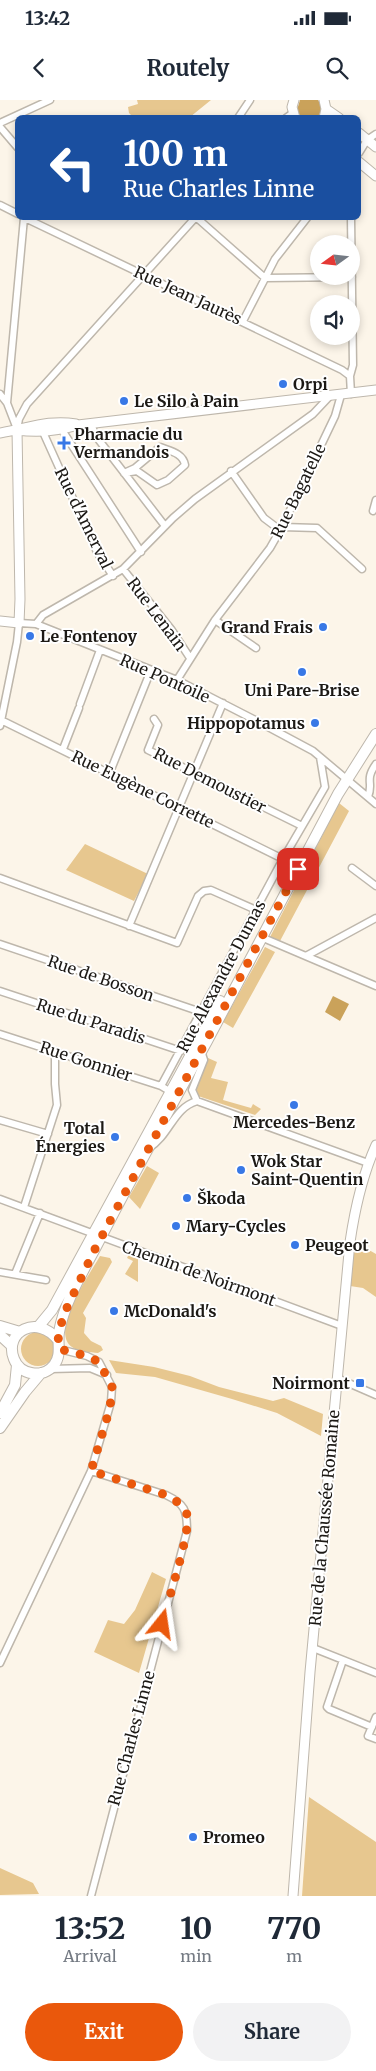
<!DOCTYPE html>
<html lang="en">
<head>
<meta charset="utf-8">
<style>
	:root { --surface:#fff; --page:#f2f2f3; --text:#1f2937; --muted:#747a83; --accent:#ea580c }
	body { margin:0; font-family:Merriweather,serif; background:var(--page); color:var(--text); height:100vh; display:flex; flex-direction:column; font-size:19px; white-space:nowrap }
	* { box-sizing:border-box; margin:0 }
	p { font-size:16px; color:var(--muted) }
	.icon { flex:none; width:28px; height:28px; fill:none; stroke:currentColor; stroke-width:2; stroke-linecap:round; stroke-linejoin:round }
	.map { position:relative; height:1796px; overflow:hidden }
	.details { display:flex; flex-direction:column; background:var(--surface); flex:1 }
	.details>* { flex:none }
	.hud { position:absolute; left:15px; top:15px; width:346px; height:105px; border-radius:8px; box-shadow:0 2px 8px #0003; background:#1a4fa0; color:#fff; overflow:hidden }
	.needle { width:32px; rotate:255deg }
	.tools { position:absolute; left:310px; top:135px; display:grid; gap:10px }
	.tools a { display:grid; place-items:center; width:50px; height:50px; border-radius:50%; background:var(--surface); box-shadow:0 2px 8px #0003; font-size:25px }
	.pin { position:absolute; display:grid; place-items:center; width:42px; height:42px; color:#fff; margin:-21px; border-radius:10px; box-shadow:0 2px 8px #0006 }
	.me { position:absolute; width:55px; margin:-28px; rotate:15deg; stroke-linejoin:round; filter:drop-shadow(0 0 4px #0008) }
	.turn { display:flex; align-items:center; gap:18px; height:105px; padding:0 25px; font-size:22px }
	.turn .icon { width:65px; height:65px; stroke-width:2.5 }
	.turn b { display:block; font-size:35px; line-height:42px }
	.eta { display:flex; justify-content:space-evenly; align-items:center; height:85px; text-align:center }
	.eta b { font-size:30px; font-weight:700; line-height:35px }
	.button { display:flex; gap:10px; margin-top:auto; padding:10px 25px }
	.button a { flex:1; height:58px; border-radius:30px; background:var(--accent); color:#fff; font-size:20px; font-weight:700; line-height:58px; text-align:center }
	.button a+a { background:var(--page); color:var(--text) }
	.status { display:flex; justify-content:space-between; align-items:center; height:35px; padding:0 25px; background:var(--surface); direction:ltr }
	.status svg { height:14px; fill:currentColor }
	header { display:flex; justify-content:space-between; align-items:center; height:65px; padding:0 25px; background:var(--surface); font-size:22px; font-weight:700 }
	.map>svg:first-child { display:block }
	.green { fill:#e7c78f }
	.water { fill:#caa25a }
	.lines { fill:none; stroke-linecap:round; stroke-linejoin:round }
	.minor-casing { stroke:#beb7ac; stroke-width:9 }
	.tertiary-casing { stroke:#beb7ac; stroke-width:11 }
	.secondary-casing { stroke:#beb7ac; stroke-width:11 }
	.primary-casing { stroke:#beb7ac; stroke-width:12 }
	.minor { stroke:#fff; stroke-width:6 }
	.tertiary { stroke:#fff; stroke-width:9 }
	.secondary { stroke:#fff; stroke-width:9 }
	.primary { stroke:#fff; stroke-width:10 }
	.route { stroke:#ea580c; stroke-width:9; stroke-dasharray:0 16.2 }
	.poi-dot { fill:#3878e6; stroke:#fff; stroke-width:2 }
	.labels { text-anchor:middle; stroke-width:4; stroke-linejoin:round; paint-order:stroke }
	.street-label { font-size:16px; fill:#1c1915; stroke:#fff }
	.poi-label { font-size:16px; font-weight:bold; fill:#1c1915; stroke:#fff; text-anchor:start }
</style>
</head>
<body>
<div class="status"><b>13:42</b><svg viewBox="0 0 49 12"><path d="M0 12V9h3v3zM5 12V6h3v6zM10 12V3h3v9zM15 12V0h3v12zM26 1h20v11H26zM47 4h2v5h-2z"/></svg></div>
<header><svg class="icon" aria-label="back" viewBox="0 0 24 24"><path d="M15 5l-7 7 7 7"/></svg>Routely<svg class="icon" aria-label="search" viewBox="0 0 24 24"><circle cx="10" cy="10" r="6"/><path d="M15 15l6 6"/></svg></header>
<div class="map">
<svg width="376" height="1796" viewBox="0 0 376 1796">
	<rect width="100%" height="100%" fill="#fcf5e9"/>
	<path class="green" d="M137,0H211L190,17H133L129,13L128,7L138,4Z
		M339,703L349,711L280,841L270,837Z
		M85,744L148,774L134,801L66,770Z
		M265,847L275,852L233,928L223,922Z
		M208,958L217,962L211,978L228,982L223,1000L251,1008L253,1004L261,1009L255,1015L198,996L195,991Z
		M147,1066L159,1073L140,1109L129,1097Z
		M355,1142L376,1154V1197L363,1188L350,1186Z
		M129,1154L138,1157V1182L125,1174L133,1161L127,1158Z
		M100,1156L110,1158L112,1162L83,1213L86,1218L84,1233L91,1241L101,1246L103,1250L98,1253C91,1252 78,1252 72,1247C49,1231 90,1174 100,1156Z
		M21 1249a17 17 0 1 1 34 0a17 17 0 1 1-34 0Z
		M109,1260L154,1267L190,1276L219,1287L273,1301L284,1298L323,1314L321,1336L277,1313L232,1299L155,1277L116,1273Z
		M152,1472L166,1479L139,1573L94,1552L108,1520L124,1524L135,1510Z
		M309,1697L376,1742V1796H302Z
		M0,1768L33,1783L39,1794L0,1795Z"/>
	<path class="water" d="M300,0H318C322,6 322,12 317,17H301L297,10Z
		M333,896L349,904L340,921L325,912Z"/>
	<g class="lines">
		<g class="minor-casing">
			<path id="minor" d="M238,18L250,0
				M286,18L293,13
				M0,23L50,0
				M0,27L18,48
				M359,53L367,40L376,34
				M0,105L18,114
				M25,118L342,270L350,276
				M197,118L265,178L352,177
				M243,221L275,159L307,118
				M0,294L7,303L17,329
				M351,294L350,276L353,265L351,118
				M7,303L24,118
				M91,323L95,335L165,426
				M17,330L19,319L27,304L195,118
				M62,330L141,452
				M43,332L97,452L113,476
				M160,347C170,351 183,353 185,365L168,380L157,385L137,371L124,373L135,368Z
				M231,371L264,418L280,430
				M373,411L376,400
				M282,427L317,428L362,469
				M123,469L171,529L190,558
				M215,520L256,548
				M36,524L43,515L123,469L173,418L195,399L313,314L329,297
				M177,580L215,520L270,448L282,427L335,316L341,295
				M80,604L100,550
				M154,619L158,625L148,650L302,726
				M1,621L5,622L283,759
				M0,626L17,542L19,523L36,524L177,580L257,621L313,651L376,704
				M63,649L79,608
				M110,672L151,570
				M368,697C374,682 364,681 376,664
				M352,768L376,786
				M0,778L177,843L198,796L204,791L211,790L256,810
				M129,826L223,603
				M261,837L376,886
				M0,844L201,912
				M306,856L376,818
				M0,891L181,951
				M0,934L136,978L161,986L171,992
				M161,986L283,759L325,687L320,657
				M197,1001L368,1063
				M197,1001L192,990L204,960L201,951
				M0,1020L48,1034
				M149,1048C170,1035 173,1008 197,1001
				M0,1099L342,1226
				M24,1107L57,1005L55,984V951
				M0,1172L46,1180
				M15,1174L40,1113
				M50,1269L90,1268L107,1275
				M337,1278L376,1295
				M91,1371L166,1395C185,1404 187,1410 187,1431L91,1796
				M313,1548L376,1573
				M343,1560L327,1607L329,1609L372,1627
				M0,1563L91,1371L111,1302L112,1287L99,1262L87,1256L59,1249
				M376,1617L368,1636L376,1639"/>
		</g>
		<g class="tertiary-casing">
			<path id="tertiary" d="M294,0L292,7L295,18
				M326,9L339,18
				M324,18L326,9L324,0
				M359,33L376,47
				M359,62L376,76
				M293,1796L310,1572L350,1142C355,1108 362,1076 376,1045"/>
		</g>
		<g class="secondary-casing">
			<path id="secondary" d="M17,330C38,333 58,331 78,325L376,290
				M0,333C27,329 48,319 76,324
				M0,521L19,523L20,499L17,330"/>
		</g>
		<g class="primary-casing">
			<path id="primary" d="M0,1226L20,1232
				M38,1227L52,1210L220,901
				M0,1235L12,1246
				M58,1240C38,1214 3,1231 14,1259C20,1275 43,1279 54,1265C62,1255 57,1243 59,1232C65,1199 86,1167 101,1137C135,1071 171,1006 207,941C251,859 294,776 338,694L376,634
				M0,1313L15,1285L17,1265
				M0,1328L25,1292L41,1273"/>
		</g>
		<use href="#minor" class="minor"/>
		<use href="#tertiary" class="tertiary"/>
		<use href="#secondary" class="secondary"/>
		<use href="#primary" class="primary"/>
	</g>
	<g class="lines">
		<path class="route" d="M162,1524C167,1503 191,1433 187,1415C185,1406 174,1399 166,1395L91,1371L110,1308L112,1287L99,1262L87,1256L59,1249L58,1240L63,1216L94,1151L298,769"/>
	</g>
	<g class="poi-dot">
		<circle cx="283" cy="284" r="5"/>
		<circle cx="124" cy="301" r="5"/>
		<path d="M61.5 335.5h5v5h5v5h-5v5h-5v-5h-5v-5h5z"/>
		<circle cx="323" cy="527" r="5"/>
		<circle cx="30" cy="536" r="5"/>
		<circle cx="302" cy="572" r="5"/>
		<circle cx="315" cy="623" r="5"/>
		<circle cx="294" cy="1005" r="5"/>
		<circle cx="115" cy="1037" r="5"/>
		<circle cx="241" cy="1070" r="5"/>
		<circle cx="187" cy="1098" r="5"/>
		<circle cx="176" cy="1126" r="5"/>
		<circle cx="295" cy="1145" r="5"/>
		<circle cx="114" cy="1211" r="5"/>
		<rect x="355" y="1278" width="10" height="10" rx="2.5"/>
		<circle cx="193" cy="1737" r="5"/>
	</g>
	<g class="labels">
		<g class="street-label">
			<text transform="translate(188 195) rotate(25)" y="6">Rue Jean Jaurès</text>
			<text transform="translate(298 391) rotate(-64)" y="6">Rue Bagatelle</text>
			<text transform="translate(84 418) rotate(64)" y="6">Rue d'Amerval</text>
			<text transform="translate(157 514) rotate(53)" y="6">Rue Lenain</text>
			<text transform="translate(165 578) rotate(24)" y="6">Rue Pontoile</text>
			<text transform="translate(210 680) rotate(27)" y="6">Rue Demoustier</text>
			<text transform="translate(143 689) rotate(26)" y="6">Rue Eugène Corrette</text>
			<text transform="translate(221 876) rotate(-62)" y="6">Rue Alexandre Dumas</text>
			<text transform="translate(101 878) rotate(19)" y="6">Rue de Bosson</text>
			<text transform="translate(91 921) rotate(18)" y="6">Rue du Paradis</text>
			<text transform="translate(86 961) rotate(18)" y="6">Rue Gonnier</text>
			<text transform="translate(199 1173) rotate(20)" y="6">Chemin de Noirmont</text>
			<text transform="translate(324 1418) rotate(-85)" y="6">Rue de la Chaussée Romaine</text>
			<text transform="translate(131 1638) rotate(-75)" y="6">Rue Charles Linne</text>
		</g>
		<g class="poi-label">
			<text x="293" y="290">Orpi</text>
			<text x="134" y="307">Le Silo à Pain</text>
			<text x="74" y="340">Pharmacie du<tspan x="74" dy="18">Vermandois</tspan></text>
			<text x="313" y="533" text-anchor="end">Grand Frais</text>
			<text x="40" y="542">Le Fontenoy</text>
			<text x="302" y="596" text-anchor="middle">Uni Pare-Brise</text>
			<text x="305" y="629" text-anchor="end">Hippopotamus</text>
			<text x="294" y="1028" text-anchor="middle">Mercedes-Benz</text>
			<text x="105" y="1034" text-anchor="end">Total<tspan x="105" dy="18">Énergies</tspan></text>
			<text x="251" y="1067">Wok Star<tspan x="251" dy="18">Saint-Quentin</tspan></text>
			<text x="197" y="1104">Škoda</text>
			<text x="186" y="1132">Mary-Cycles</text>
			<text x="305" y="1151">Peugeot</text>
			<text x="124" y="1217">McDonald's</text>
			<text x="350" y="1289" text-anchor="end">Noirmont</text>
			<text x="203" y="1743">Promeo</text>
		</g>
	</g>
</svg>
<div class="tools">
<a><svg class="needle" viewBox="-14 -14 28 28"><path d="M0-13l5 13h-10z" fill="#e53935"/><path d="M0 13l5-13h-10z" fill="#747a83"/></svg></a>
<a><svg class="icon" aria-label="sound" viewBox="0 0 24 24"><path d="M4 9h4l5-4v14l-5-4H4zM17 9q2 3 0 6"/></svg></a>
</div>
<div class="pin" style="left:298px;top:769px;background:#d93025"><svg class="icon" aria-label="arrive" viewBox="0 0 24 24"><path d="M6 21V4h12l-3 4 3 4H6"/></svg></div>
<svg class="me" style="left:162px;top:1524px" viewBox="-20 -20 40 40"><path d="M0-17L14 15 0 8-14 15z" fill="#ea580c" stroke="#fff" stroke-width="4"/></svg>
<div class="hud">
<div class="turn"><svg class="icon" aria-label="left" viewBox="0 0 24 24"><path d="M17 20v-9H6M10 6l-5 5 5 5"/></svg><div><b>100 m</b>Rue Charles Linne</div></div>
</div>
</div>
<section class="details">
<div class="eta">
<div><b>13:52</b><p>Arrival</p></div>
<div><b>10</b><p>min</p></div>
<div><b>770</b><p>m</p></div>
</div>
<div class="button"><a>Exit</a><a>Share</a></div>
</section>
</body>
</html>
